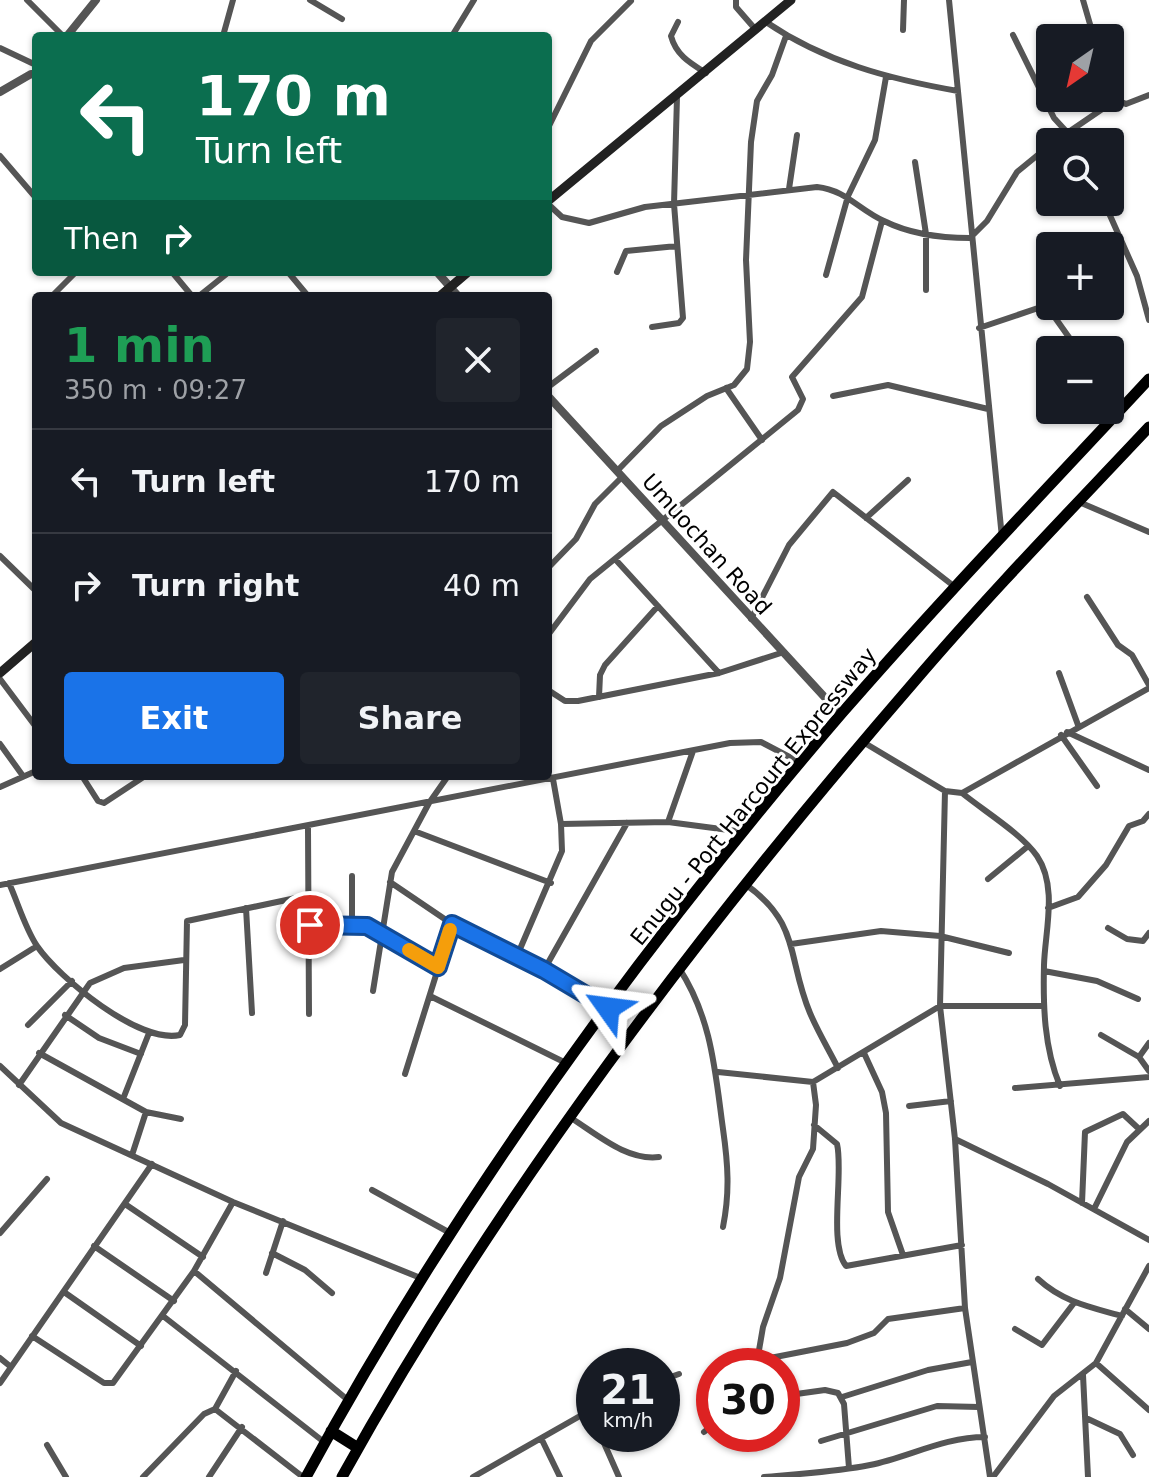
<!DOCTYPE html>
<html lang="en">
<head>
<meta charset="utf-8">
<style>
	:root { --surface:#171b24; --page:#20242c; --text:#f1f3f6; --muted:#9ea1a6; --line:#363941; --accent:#1a73e8 }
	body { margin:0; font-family:"DejaVu Sans",sans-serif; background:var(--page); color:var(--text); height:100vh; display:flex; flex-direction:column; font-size:30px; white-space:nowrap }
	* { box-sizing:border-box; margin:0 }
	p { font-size:26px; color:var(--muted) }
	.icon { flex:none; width:44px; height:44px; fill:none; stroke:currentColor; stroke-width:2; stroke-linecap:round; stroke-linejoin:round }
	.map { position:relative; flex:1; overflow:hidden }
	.side { position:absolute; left:32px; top:292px; width:520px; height:488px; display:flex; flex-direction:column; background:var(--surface); border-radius:8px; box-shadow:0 2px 6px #0004 }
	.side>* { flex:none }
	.guide { position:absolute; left:32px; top:32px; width:520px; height:244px; border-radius:8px; box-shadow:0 2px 6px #0004; background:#0b6e4f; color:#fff; overflow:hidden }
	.needle { width:52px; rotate:214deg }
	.controls { position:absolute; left:1036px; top:24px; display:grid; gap:16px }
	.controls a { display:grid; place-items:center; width:88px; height:88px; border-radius:8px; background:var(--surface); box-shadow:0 2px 6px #0004; font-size:40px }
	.speed { position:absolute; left:576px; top:1348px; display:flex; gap:16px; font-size:40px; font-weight:700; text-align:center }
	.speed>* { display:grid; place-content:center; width:104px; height:104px; border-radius:50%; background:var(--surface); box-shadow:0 2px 6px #0004; line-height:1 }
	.speed small { font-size:20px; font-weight:400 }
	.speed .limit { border:12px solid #d22; background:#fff; color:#111 }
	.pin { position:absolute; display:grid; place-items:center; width:68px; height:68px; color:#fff; margin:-34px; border:4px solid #fff; border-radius:50%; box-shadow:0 2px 8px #0007 }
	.me { position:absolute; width:88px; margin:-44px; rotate:301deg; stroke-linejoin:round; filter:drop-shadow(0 0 6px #0008) }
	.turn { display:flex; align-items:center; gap:28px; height:168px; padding:0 32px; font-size:36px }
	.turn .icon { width:104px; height:104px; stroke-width:2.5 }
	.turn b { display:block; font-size:56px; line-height:68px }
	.then { display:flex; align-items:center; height:76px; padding:0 32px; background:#0003; gap:16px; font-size:30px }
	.round { display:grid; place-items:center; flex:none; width:84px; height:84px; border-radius:8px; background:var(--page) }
	.head { display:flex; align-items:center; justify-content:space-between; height:136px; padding:0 32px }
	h1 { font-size:48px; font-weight:700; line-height:60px; color:#1e9e55 }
	.action { display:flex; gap:16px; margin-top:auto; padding:16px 32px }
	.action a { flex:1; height:92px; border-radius:8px; background:var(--accent); color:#fff; font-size:32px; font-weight:700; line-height:92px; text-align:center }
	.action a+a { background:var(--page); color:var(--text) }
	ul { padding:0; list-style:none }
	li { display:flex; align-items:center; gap:24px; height:104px; padding:0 32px; border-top:2px solid var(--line) }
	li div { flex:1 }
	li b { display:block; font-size:30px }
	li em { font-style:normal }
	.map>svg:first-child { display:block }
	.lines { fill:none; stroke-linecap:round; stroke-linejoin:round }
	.minor { stroke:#555; stroke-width:6 }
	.tertiary { stroke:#555; stroke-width:8 }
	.secondary { stroke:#222; stroke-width:9 }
	.trunk { stroke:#000; stroke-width:11 }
	.route-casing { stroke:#114b97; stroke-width:20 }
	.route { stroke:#1a73e8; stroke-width:14 }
	.slow { stroke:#f59e0b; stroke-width:14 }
	.labels { text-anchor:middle; stroke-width:6; stroke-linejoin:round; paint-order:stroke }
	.street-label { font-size:22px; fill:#000; stroke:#fff }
</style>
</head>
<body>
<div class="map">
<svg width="1149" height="1477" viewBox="0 0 1149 1477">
	<rect width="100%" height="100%" fill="#fff"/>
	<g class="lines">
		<path class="minor" d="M27,0L63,36
			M310,0L342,19
			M736,0V7L756,30
			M949,0L1002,538
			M1083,0L1094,38
			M678,22L671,36C676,55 690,63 706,73
			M766,22C825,62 889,79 958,91
			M903,30L904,0
			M1013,35L1054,118L1076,142
			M223,36L233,0
			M452,36L474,0
			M0,48L36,65
			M1110,97L1126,104L1149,95
			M548,128L591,41L631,1
			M1054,142L1114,101
			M0,156L36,198
			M915,162L926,234V290
			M789,189L797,135
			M1104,202L1137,276L1149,320
			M548,204L562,217L589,223L645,207L817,187C846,190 859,210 884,221C910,234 942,238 970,238L987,221L1017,172L1050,145
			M172,272L192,296
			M288,272L308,296
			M617,272L626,251L677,246
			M826,275L848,196L875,140L886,77
			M52,296L76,272
			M199,296L229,272
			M1052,306L1056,319L1078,350
			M36,323V326
			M652,327L679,323L683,318L674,204L677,97
			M979,328L1050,304
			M548,387L596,351
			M726,388L762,440
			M1110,392L1125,405
			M833,396L888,385L988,409
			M1095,410L1111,420
			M617,471L661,426L707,396L734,385L747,369L750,342L746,260L751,142L757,101L772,75L786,36
			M1079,502L1149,532
			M866,518L908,480
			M0,556L36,591
			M615,559L719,673
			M548,568L576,539L595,504L622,477
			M1087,597L1118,645L1132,655L1149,685
			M751,619L789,545L833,492L955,587
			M548,635L590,579L798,410L803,399L792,377L862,297L882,221
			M1059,673L1078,725
			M0,679L36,727
			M548,690L565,701H578L719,673L781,653
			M599,697L600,675L605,665L658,606
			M1067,732L1149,770
			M1061,735L1097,786
			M863,742L945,791L962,793L1149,688
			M0,744L23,776
			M82,776L98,801L104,803L145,776
			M0,787L36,771
			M945,791L940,1006L955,1139L965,1308L990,1477
			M962,793C984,811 1022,834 1037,856C1058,887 1045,931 1044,965C1043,1005 1044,1048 1060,1086
			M668,822L693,751
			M561,824L668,822L744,832
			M308,828L309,1014
			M414,831L551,883
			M988,879L1027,847
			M390,882L452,924L531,963L608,1008
			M9,883C18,903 25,928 37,946C59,978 139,1044 180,1035L185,1025L187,921L310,895
			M745,884C801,923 787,959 810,1013C818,1032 829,1050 838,1068
			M0,885L730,743L761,742L801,763
			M246,908L252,1013
			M1048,908L1078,897L1106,865L1129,826L1143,821L1149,814
			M310,925L367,926L438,967
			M352,926V876
			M1108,928L1127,939L1143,941L1149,933
			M791,944L881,931L940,936L1009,953
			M517,956L562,851L561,824L553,779
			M679,968C712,1019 715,1071 723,1129C728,1164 730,1192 723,1227
			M0,969L37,946
			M544,970L627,823
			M1044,971L1097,981L1138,999
			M373,991L392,872L429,803L448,776
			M430,996L568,1064
			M65,1015L99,1038L141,1054
			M28,1025L72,981
			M1101,1035L1139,1057L1149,1071
			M39,1053L146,1112L181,1119
			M864,1053L882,1092L886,1113L888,1212L903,1255
			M1139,1057L1149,1043
			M0,1066L61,1123L233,1202L423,1279
			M718,1072L813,1082L940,1006H1043
			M405,1074L452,924
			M813,1082L816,1105L813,1149L799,1177L780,1278L763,1327L758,1356L765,1359L847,1343L874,1333L888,1319L965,1308
			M19,1085L90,983L124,968L184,960
			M1015,1088L1149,1077
			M123,1099L149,1033
			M909,1106L951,1101
			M571,1118C598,1135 627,1161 659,1157
			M814,1125L837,1144C844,1173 828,1243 846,1266L962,1245
			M955,1139L1048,1184L1149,1240
			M132,1155L146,1112
			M372,1190L452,1234
			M1082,1203L1085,1132L1123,1114L1138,1128
			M125,1204L203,1257
			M1094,1209L1127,1142L1149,1121
			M0,1233L47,1179
			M94,1246L174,1301
			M272,1253L305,1270L332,1293
			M194,1271L349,1401
			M266,1273L283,1221
			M1038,1279C1063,1302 1090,1307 1122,1316
			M64,1292L141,1346
			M1125,1309L1149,1329
			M163,1316L324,1442
			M1015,1329L1042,1345L1074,1303
			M32,1336L104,1383H113L194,1271L233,1202
			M0,1358L11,1367
			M1096,1363L1149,1410
			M1083,1375L1088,1477
			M662,1380L679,1374
			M0,1383L152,1164
			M782,1396L825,1390L838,1393L844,1404L849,1468
			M842,1397L928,1370L972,1362
			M215,1409L303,1477
			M588,1411L594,1423
			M1086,1418L1120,1434L1133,1455
			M704,1432L714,1424
			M600,1434L619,1477
			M542,1440L560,1477
			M821,1441L937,1406L979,1407
			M47,1445L66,1477
			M143,1477L204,1414L215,1409L236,1371
			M209,1477L242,1427
			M473,1477L594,1408
			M764,1477C799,1474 835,1472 870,1465C909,1457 944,1437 985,1437
			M993,1477L1054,1396L1096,1363L1149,1266"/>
		<path class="tertiary" d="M67,36L96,0
			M0,92L31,74L36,75
			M437,272L458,296
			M548,396L841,715"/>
		<path class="secondary" d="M548,201L791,0
			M440,296L468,272
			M0,673L36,642"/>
		<path class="trunk" d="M331,1431L358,1448
			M306,1477C454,1204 640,948 842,713C941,599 1046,490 1149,379
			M342,1477C499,1193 702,927 914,682C989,594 1070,511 1149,427"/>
	</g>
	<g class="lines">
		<g class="route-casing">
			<path id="route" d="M310,925L367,926L438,967L452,924L544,970L608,1008"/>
		</g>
		<use href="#route" class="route"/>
		<path class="slow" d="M409,950L438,967L450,930"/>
	</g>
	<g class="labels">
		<g class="street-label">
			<text transform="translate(707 544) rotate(48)" y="8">Umuochan Road</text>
			<text transform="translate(753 796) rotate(-51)" y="8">Enugu - Port Harcourt Expressway</text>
		</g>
	</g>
</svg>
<div class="controls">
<a><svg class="needle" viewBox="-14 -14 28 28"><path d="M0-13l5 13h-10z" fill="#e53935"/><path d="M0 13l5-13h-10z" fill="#9ea1a6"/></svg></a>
<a><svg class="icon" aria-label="search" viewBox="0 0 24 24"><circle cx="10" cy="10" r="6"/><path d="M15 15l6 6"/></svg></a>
<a>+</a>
<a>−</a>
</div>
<div class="speed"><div>21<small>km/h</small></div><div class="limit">30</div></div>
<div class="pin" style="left:310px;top:925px;background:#d93025"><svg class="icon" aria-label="arrive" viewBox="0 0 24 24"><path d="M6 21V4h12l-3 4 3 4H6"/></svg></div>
<svg class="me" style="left:608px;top:1008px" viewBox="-20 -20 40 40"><path d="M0-17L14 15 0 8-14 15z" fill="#1a73e8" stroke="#fff" stroke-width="4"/></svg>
<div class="guide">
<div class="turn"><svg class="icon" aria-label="left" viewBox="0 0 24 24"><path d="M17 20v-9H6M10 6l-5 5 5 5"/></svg><div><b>170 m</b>Turn left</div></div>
<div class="then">Then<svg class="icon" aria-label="right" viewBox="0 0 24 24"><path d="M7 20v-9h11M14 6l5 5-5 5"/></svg></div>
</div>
<section class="side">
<div class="head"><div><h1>1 min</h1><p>350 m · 09:27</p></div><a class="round"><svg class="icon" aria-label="close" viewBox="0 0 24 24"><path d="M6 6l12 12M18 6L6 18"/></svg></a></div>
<ul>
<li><svg class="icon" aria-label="left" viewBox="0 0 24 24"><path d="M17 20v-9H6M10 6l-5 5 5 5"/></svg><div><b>Turn left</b></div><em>170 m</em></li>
<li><svg class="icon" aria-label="right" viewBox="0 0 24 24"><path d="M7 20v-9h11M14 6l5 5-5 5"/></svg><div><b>Turn right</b></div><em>40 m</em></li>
</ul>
<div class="action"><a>Exit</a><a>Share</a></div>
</section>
</div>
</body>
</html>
